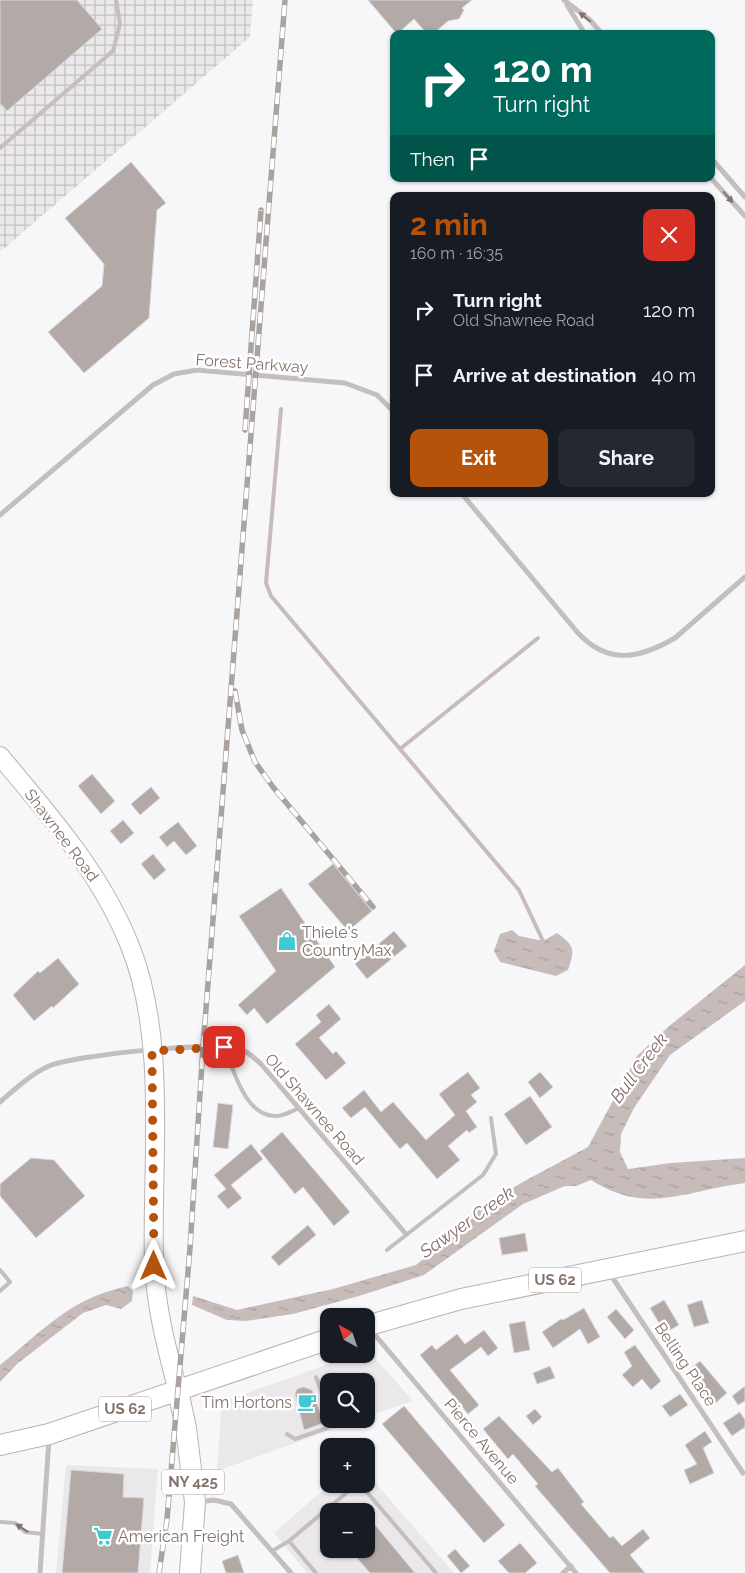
<!DOCTYPE html>
<html lang="en">
<head>
<meta charset="utf-8">
<style>
	:root { --surface:#171b24; --page:#242831; --text:#f1f3f6; --muted:#9ea1a6; --accent:#b45309 }
	body { margin:0; font-family:Raleway,sans-serif; background:var(--page); color:var(--text); height:100vh; display:flex; flex-direction:column; font-size:19px; white-space:nowrap }
	* { box-sizing:border-box; margin:0 }
	p { font-size:16px; color:var(--muted) }
	.icon { flex:none; width:28px; height:28px; fill:none; stroke:currentColor; stroke-width:2; stroke-linecap:round; stroke-linejoin:round }
	.map { position:relative; flex:1; overflow:hidden }
	.drawer { position:absolute; left:390px; top:192px; width:325px; height:305px; display:flex; flex-direction:column; background:var(--surface); border-radius:10px; box-shadow:0 1px 4px #0004 }
	.drawer>* { flex:none }
	.guide { position:absolute; left:390px; top:30px; width:325px; height:152px; border-radius:10px; box-shadow:0 1px 4px #0004; background:#00695c; color:#fff; overflow:hidden }
	.needle { width:32px; rotate:320deg }
	.controls { position:absolute; left:320px; top:1308px; display:grid; gap:10px }
	.controls a { display:grid; place-items:center; width:55px; height:55px; border-radius:10px; background:var(--surface); box-shadow:0 1px 4px #0004; font-size:25px }
	.pin { position:absolute; display:grid; place-items:center; width:42px; height:42px; color:#fff; margin:-21px; border-radius:10px; box-shadow:0 2px 8px #0006 }
	.me { position:absolute; width:55px; margin:-28px; rotate:0deg; stroke-linejoin:round; filter:drop-shadow(0 0 4px #0008) }
	.turn { display:flex; align-items:center; gap:18px; height:105px; padding:0 20px; font-size:22px }
	.turn .icon { width:65px; height:65px; stroke-width:2.5 }
	.turn b { display:block; font-size:35px; line-height:42px }
	.then { display:flex; align-items:center; height:48px; padding:0 20px; background:#0003; gap:10px; font-size:19px }
	.round { display:grid; place-items:center; flex:none; width:52px; height:52px; border-radius:10px; background:var(--page) }
	.summary { display:flex; align-items:center; justify-content:space-between; height:85px; padding:0 20px }
	h1 { font-size:30px; font-weight:700; line-height:38px; color:var(--accent) }
	.cta { display:flex; gap:10px; margin-top:auto; padding:10px 20px }
	.cta a { flex:1; height:58px; border-radius:10px; background:var(--accent); color:#fff; font-size:20px; font-weight:700; line-height:58px; text-align:center }
	.cta a+a { background:var(--page); color:var(--text) }
	ul { padding:0; list-style:none }
	li { display:flex; align-items:center; gap:15px; height:65px; padding:0 20px }
	li div { flex:1 }
	li b { display:block; font-size:19px }
	li em { font-style:normal }
	.map>svg:first-child { display:block }
	.built { fill:#eae8ea; fill-rule:evenodd }
	.industrial { fill:url(#industrial-grid) }
	.water { fill:url(#water-ripples) }
	.lines { fill:none; stroke-linecap:round; stroke-linejoin:round }
	.stream { stroke:#c8bcba; stroke-width:4 }
	.building { fill:#b3a9a6; stroke:#d9d9db }
	.secondary-casing { stroke:#bbb4b1; stroke-width:20 }
	.primary-casing { stroke:#b9b3b0; stroke-width:22 }
	.lane { stroke:#c4bebc; stroke-width:4 }
	.street { stroke:#c4bebc; stroke-width:5 }
	.secondary { stroke:#fff; stroke-width:18 }
	.primary { stroke:#fff; stroke-width:20 }
	.rail-casing { stroke:#aaa29f; stroke-width:5.5 }
	.rail { stroke:#fff; stroke-width:4; stroke-dasharray:11; stroke-linecap:butt }
	.oneway { fill:#84726b }
	.route { stroke:#b45309; stroke-width:9; stroke-dasharray:0 16.2 }
	.labels { text-anchor:middle; stroke-width:5; stroke-linejoin:round; paint-order:stroke }
	.shield { fill:#fff; stroke:#a99c97; stroke-width:1 }
	.shield-label { font-size:15px; font-weight:bold; fill:#84726b }
	.street-label { font-size:16px; fill:#84726b; stroke:#fff }
	.poi-label { font-size:16px; fill:#84726b; stroke:#fff; text-anchor:start }
	.water-label { font-size:18px; font-style:italic; fill:#866e6c; stroke:#fff }
</style>
</head>
<body>
<div class="map">
<svg width="745" height="1573" viewBox="0 0 745 1573">
	<defs>
		<pattern id="industrial-grid" width="8" height="8" patternUnits="userSpaceOnUse" patternTransform="scale(1.25)"><rect width="8" height="8" fill="#eae8ea"/><path d="M0 4h8M4 0v8" fill="none" stroke="#c3c0c2"/></pattern>
		<pattern id="water-ripples" width="26" height="14" patternUnits="userSpaceOnUse" patternTransform="scale(1.25)"><rect width="26" height="14" fill="#c8bcba"/><path d="M2 4q2-2 4 0t4 0M15 11q2-2 4 0t4 0" fill="none" stroke="#a89d9b"/></pattern>
	</defs>
	<rect width="100%" height="100%" fill="#f7f7f9"/>
	<path class="built" d="M366,1350H368L413,1401L366,1417V1381H329V1419H362L217,1471L222,1402L357,1354H366Z
		M66,1465L158,1469L150,1573H56Z
		M366,1472L454,1573H307L274,1533L330,1484H366ZM329,1511H366V1549H329Z"/>
	<path class="industrial" d="M0,0H253L250,37L0,252Z"/>
	<path class="water" d="M512,930L519,936L543,941L557,933C575,946 575,949 568,970L556,976L500,962L494,951L500,934Z
		M745,965V1001L670,1055L634,1108L621,1134L620,1152L628,1169L671,1163L745,1158V1183C686,1190 647,1216 591,1180L576,1186H565L523,1204L424,1275L359,1296L293,1314L246,1321L227,1320L192,1305L193,1296L237,1310L333,1289L416,1265L443,1243L470,1215L521,1183L588,1147L637,1056L668,1027Z
		M128,1286L133,1291L132,1301L121,1309L106,1305L83,1313L17,1364L0,1382V1365C44,1330 70,1298 128,1286Z"/>
	<g class="lines">
		<path class="stream" d="M281,409L266,583L271,596L519,890L543,941
			M400,749L538,638"/>
	</g>
	<path class="building" d="M0,0H77L102,29L7,111L0,103Z
		M368,0H472L462,8L464,10L459,19L448,21L433,34H427L414,19L397,34Z
		M131,162L166,203L157,210L149,318L84,373L48,332L102,286L104,264L65,218Z
		M92,774L115,801L101,814L78,786Z
		M151,787L160,798L140,815L131,804Z
		M123,820L134,833L121,844L110,831Z
		M178,822L197,846L186,855L174,841L167,847L159,837Z
		M153,854L166,870L154,880L141,864Z
		M333,864L372,911L348,931L308,884Z
		M281,888L335,967L267,1024L254,1008L247,1015L238,1005L276,971L239,916Z
		M394,931L407,946L367,979L355,964Z
		M58,958L79,984L53,1008L52,1006L34,1021L13,995L38,971L40,973Z
		M329,1004L341,1019L319,1038L333,1054L336,1051L346,1063L326,1080L295,1044L321,1022L316,1015Z
		M468,1072L480,1088L471,1095L477,1102L466,1111L477,1127L469,1133L467,1130L448,1146L460,1160L437,1179L407,1143L400,1149L365,1107L351,1118L342,1108L364,1090L381,1112L393,1102L426,1140L455,1115L439,1094Z
		M540,1072L553,1087L540,1098L528,1082Z
		M530,1096L552,1127L526,1145L504,1114Z
		M218,1103L233,1105L228,1149L213,1147Z
		M282,1132L350,1212L334,1226L303,1187L295,1194L260,1151Z
		M251,1144L263,1159L231,1185L242,1198L228,1209L217,1196L226,1189L214,1175Z
		M31,1158L54,1160L85,1196L36,1238L0,1196V1184Z
		M308,1225L316,1235L279,1266L271,1257Z
		M525,1233L528,1251L502,1255L499,1238Z
		M664,1300L679,1325L665,1333L650,1308Z
		M702,1300L709,1323L694,1327L687,1305Z
		M584,1308L600,1337L588,1344L580,1329L553,1348L542,1332L561,1319L563,1320Z
		M616,1309L634,1330L625,1339L607,1317Z
		M525,1321L530,1350L514,1353L509,1324Z
		M484,1330L498,1348L488,1356L481,1347L450,1370L479,1405L468,1414L420,1355L432,1345L436,1350L457,1334L465,1344Z
		M635,1345L661,1381L651,1390L642,1379L633,1387L622,1375L632,1366L624,1352Z
		M700,1361L727,1393L712,1406L687,1371Z
		M550,1366L555,1378L537,1384L533,1373Z
		M745,1386V1401L738,1405L732,1396Z
		M304,1387L312,1390L324,1423L304,1430L295,1394L297,1389Z
		M680,1394L688,1405L670,1417L662,1406Z
		M404,1406L505,1525L484,1543L382,1424Z
		M535,1409L542,1417L533,1425L526,1416Z
		M740,1412L745,1420V1427L732,1436L723,1423Z
		M499,1416L552,1472L558,1468L584,1502L581,1504L610,1538L613,1536L622,1546L643,1529L650,1538L630,1555L645,1573H610L535,1486L538,1484L513,1454L508,1459L483,1429Z
		M705,1431L712,1442L703,1448L714,1473L690,1484L684,1470L697,1464L685,1445Z
		M71,1470L124,1474L123,1497L144,1498L138,1573H62Z
		M366,1515L376,1526L415,1573H370L349,1549H366Z
		M520,1543L537,1563L525,1573H509L498,1561Z
		M455,1549L470,1566L461,1573L447,1556Z
		M238,1555L244,1573H226L222,1561Z"/>
	<g class="lines">
		<g class="secondary-casing">
			<path id="secondary" d="M0,756C50,816 101,873 130,946C168,1040 151,1164 154,1265C156,1308 167,1350 178,1391"/>
		</g>
		<g class="primary-casing">
			<path id="primary" d="M366,1326L461,1299L745,1241
				M178,1391L186,1428L195,1502L190,1573
				M0,1445L49,1434L329,1339"/>
		</g>
		<path class="lane" d="M0,148L113,51L120,24L116,0
			M224,1047C234,1070 245,1117 276,1116C284,1116 292,1111 299,1108
			M387,1250L483,1175L496,1154L491,1118
			M0,1270L10,1282L0,1291
			M316,1377L329,1412
			M287,1434L295,1439L327,1428L331,1419
			M360,1484L436,1573
			M0,1522L15,1523L25,1532L43,1534
			M289,1541L357,1484
			M272,1551L289,1541L316,1573"/>
		<path class="street" d="M564,0L590,20L602,34
			M567,5L585,34
			M711,158L745,197
			M711,178L745,216
			M462,494L578,633C608,665 639,659 675,638L745,577
			M0,515L153,385L174,374L197,370L345,383L377,395L394,412
			M0,1102C15,1089 31,1074 49,1066C76,1055 213,1041 239,1049C248,1051 254,1058 261,1064L406,1234
			M610,1274L743,1473
			M370,1329L576,1573
			M198,1502L214,1500L231,1504L291,1573
			M40,1573L49,1439
			M563,1573L571,1566"/>
		<use href="#secondary" class="secondary"/>
		<use href="#primary" class="primary"/>
		<g class="rail-casing">
			<path id="rail" d="M245,430L261,210
				M235,691L242,730L255,762L273,787L373,907
				M159,1573L167,1519L190,1248L203,1047L285,0"/>
		</g>
		<use href="#rail" class="rail"/>
	</g>
	<defs><path id="oneway-solid" d="M-6-.8H1V-3.2L6.5 0L1 3.2V.8H-6Z" transform="scale(1.25)"/></defs>
	<g class="oneway">
		<use href="#oneway-solid" transform="translate(585 17) rotate(-141)"/>
		<use href="#oneway-solid" transform="translate(728 197) rotate(49)"/>
		<use href="#oneway-solid" transform="translate(22 1528) rotate(-146)"/>
	</g>
	<g class="lines">
		<path class="route" d="M154,1266L152,1051L224,1047"/>
	</g>
	<defs>
		<g id="shop-bare" transform="scale(1.5)"><path d="M-5-2.5h2.3a2.7 3.5 0 0 1 5.4 0H5L5.5 6h-11ZM-1.5-2.5h3a1.5 2.3 0 0 0-3 0Z" fill="#3fc9d1" stroke="#fff" stroke-width="2.5" paint-order="stroke"/></g>
		<g id="cafe-bare" transform="scale(1.5)"><path d="M-5.5-4.5H6V0H3Q3 3.5 0 3.5H-2.5Q-5.5 3.5-5.5 0ZM3-3.2v2h1.7v-2ZM-6 4.5H4V6H-6Z" fill="#3fc9d1" stroke="#fff" stroke-width="2.5" paint-order="stroke"/></g>
		<g id="supermarket-bare" transform="scale(1.5)"><path d="M-6-5.5h2.5l.6 2H6L4.5 2H-2.5L-4.4-4H-6ZM-1.5 3.2a1.3 1.3 0 1 0 .1 0ZM3 3.2a1.3 1.3 0 1 0 .1 0Z" fill="#3fc9d1" stroke="#fff" stroke-width="2.5" paint-order="stroke"/></g>
	</defs>
	<g fill-rule="evenodd">
		<use href="#shop-bare" x="287" y="941"/>
		<use href="#cafe-bare" x="307" y="1402"/>
		<use href="#supermarket-bare" x="103" y="1536"/>
	</g>
	<g class="labels">
		<g class="shield">
			<rect x="529" y="1267.5" width="52" height="25" rx="4"/>
			<rect x="99" y="1396.5" width="52" height="25" rx="4"/>
			<rect x="162" y="1469.5" width="62" height="25" rx="4"/>
		</g>
		<g class="shield-label">
			<text x="555" y="1285">US 62</text>
			<text x="125" y="1414">US 62</text>
			<text x="193" y="1487">NY 425</text>
		</g>
		<g class="street-label">
			<text transform="translate(252 363) rotate(4)" y="6">Forest Parkway</text>
			<text transform="translate(62 835) rotate(53)" y="6">Shawnee Road</text>
			<text transform="translate(315 1109) rotate(49)" y="6">Old Shawnee Road</text>
			<text transform="translate(686 1364) rotate(56)" y="6">Belling Place</text>
			<text transform="translate(482 1441) rotate(50)" y="6">Pierce Avenue</text>
		</g>
		<g class="poi-label">
			<text x="302" y="938">Thiele's<tspan x="302" dy="18">CountryMax</tspan></text>
			<text x="292" y="1408" text-anchor="end">Tim Hortons</text>
			<text x="118" y="1542">American Freight</text>
		</g>
		<g class="water-label">
			<text transform="translate(639 1068) rotate(-53)" y="6">Bull Creek</text>
			<text transform="translate(467 1222) rotate(-35)" y="6">Sawyer Creek</text>
		</g>
	</g>
</svg>
<div class="controls">
<a><svg class="needle" viewBox="-14 -14 28 28"><path d="M0-13l5 13h-10z" fill="#e53935"/><path d="M0 13l5-13h-10z" fill="#9ea1a6"/></svg></a>
<a><svg class="icon" aria-label="search" viewBox="0 0 24 24"><circle cx="10" cy="10" r="6"/><path d="M15 15l6 6"/></svg></a>
<a>+</a>
<a>−</a>
</div>
<div class="pin" style="left:224px;top:1047px;background:#d93025"><svg class="icon" aria-label="arrive" viewBox="0 0 24 24"><path d="M6 21V4h12l-3 4 3 4H6"/></svg></div>
<svg class="me" style="left:154px;top:1266px" viewBox="-20 -20 40 40"><path d="M0-17L14 15 0 8-14 15z" fill="#b45309" stroke="#fff" stroke-width="4"/></svg>
<div class="guide">
<div class="turn"><svg class="icon" aria-label="right" viewBox="0 0 24 24"><path d="M7 20v-9h11M14 6l5 5-5 5"/></svg><div><b>120 m</b>Turn right</div></div>
<div class="then">Then<svg class="icon" aria-label="arrive" viewBox="0 0 24 24"><path d="M6 21V4h12l-3 4 3 4H6"/></svg></div>
</div>
<section class="drawer">
<div class="summary"><div><h1>2 min</h1><p>160 m · 16:35</p></div><a class="round" style="background:#d93025;color:#fff"><svg class="icon" aria-label="close" viewBox="0 0 24 24"><path d="M6 6l12 12M18 6L6 18"/></svg></a></div>
<ul>
<li><svg class="icon" aria-label="right" viewBox="0 0 24 24"><path d="M7 20v-9h11M14 6l5 5-5 5"/></svg><div><b>Turn right</b><p>Old Shawnee Road</p></div><em>120 m</em></li>
<li><svg class="icon" aria-label="arrive" viewBox="0 0 24 24"><path d="M6 21V4h12l-3 4 3 4H6"/></svg><div><b>Arrive at destination</b></div><em>40 m</em></li>
</ul>
<div class="cta"><a>Exit</a><a>Share</a></div>
</section>
</div>
</body>
</html>
